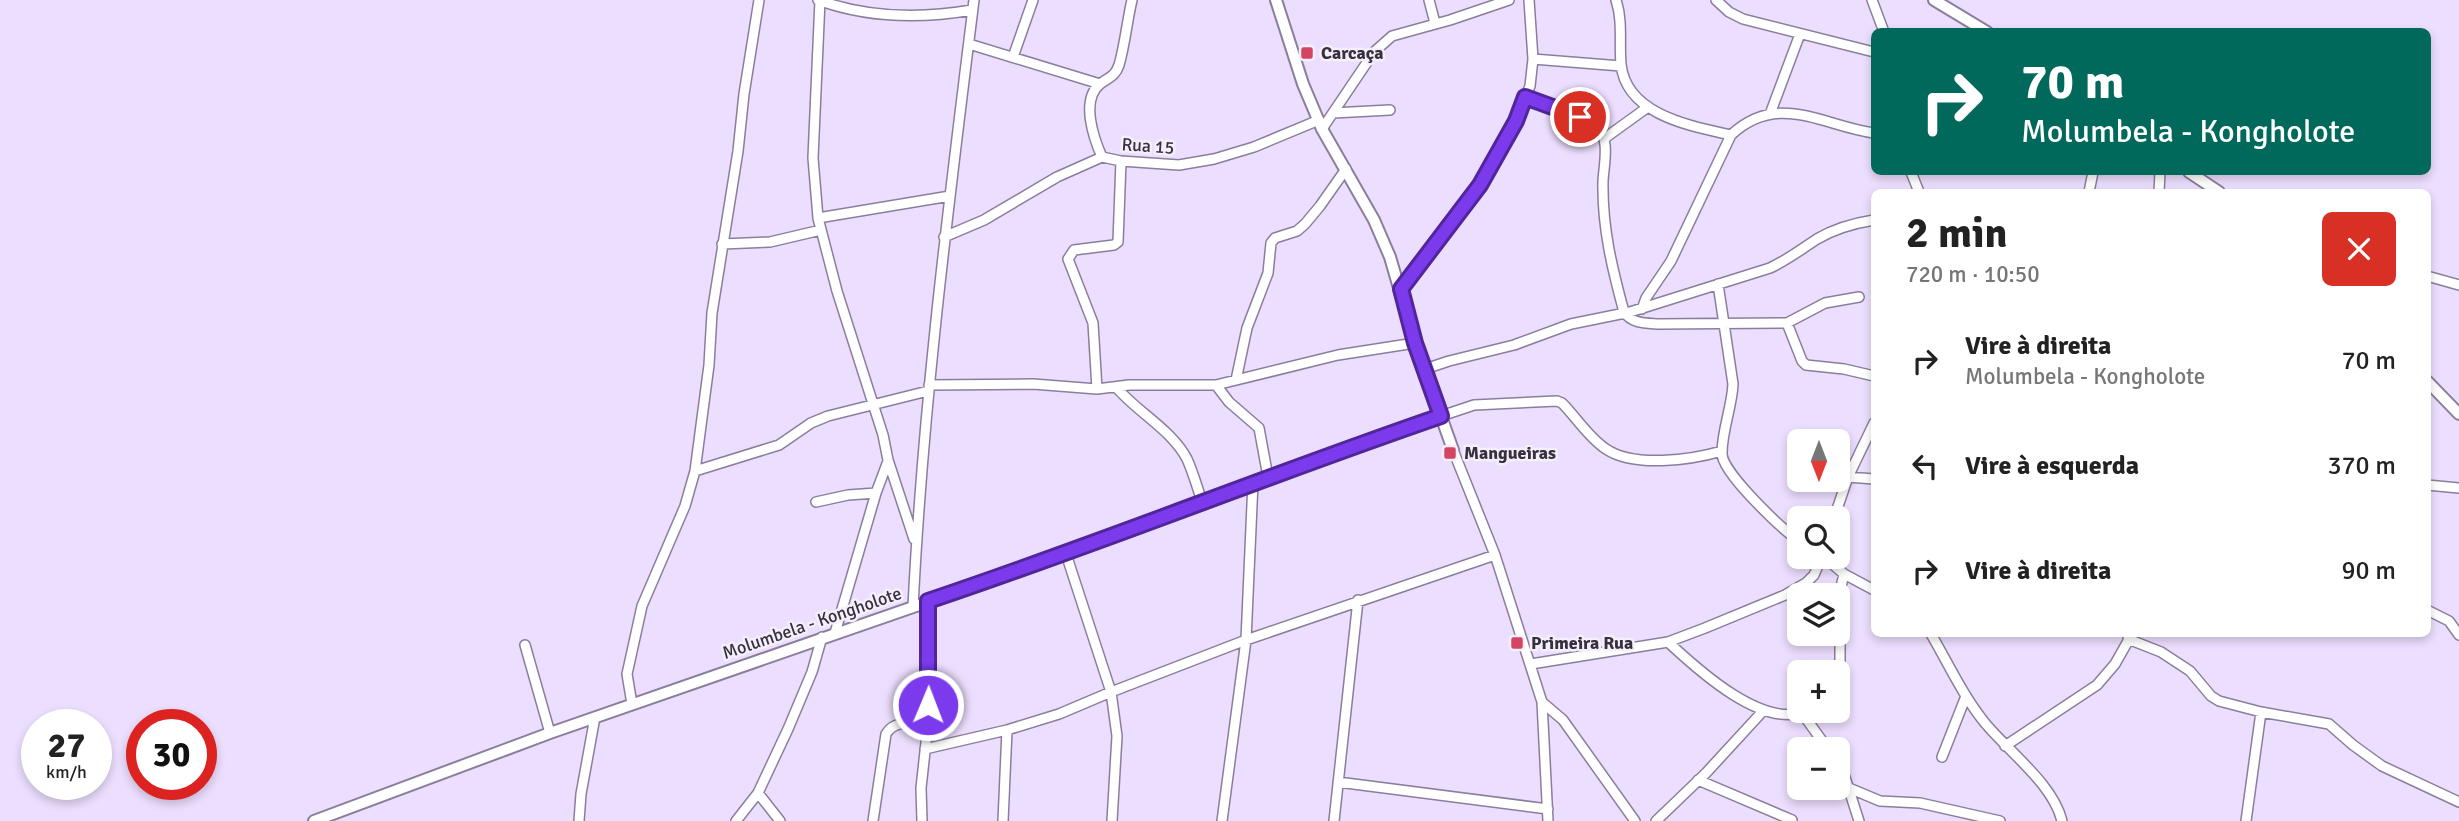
<!DOCTYPE html>
<html lang="pt">
<head>
<meta charset="utf-8">
<style>
	:root { --surface:#fff; --page:#f6f6f6; --text:#222; --muted:#767676 }
	body { margin:0; font-family:Signika,sans-serif; background:var(--page); color:var(--text); height:100vh; display:flex; flex-direction:column; font-size:26px; white-space:nowrap }
	* { box-sizing:border-box; margin:0 }
	p { font-size:23px; color:var(--muted) }
	.icon { flex:none; width:38px; height:38px; fill:none; stroke:currentColor; stroke-width:2; stroke-linecap:round; stroke-linejoin:round }
	.map { position:relative; flex:1; overflow:hidden }
	.sheet { position:absolute; left:1871px; top:189px; width:560px; height:448px; display:flex; flex-direction:column; background:var(--surface); border-radius:10px; box-shadow:0 4px 10px #0003 }
	.sheet>* { flex:none }
	.hud { position:absolute; left:1871px; top:28px; width:560px; height:147px; border-radius:10px; box-shadow:0 4px 10px #0003; background:#00695c; color:#fff; overflow:hidden }
	.needle { width:46px; rotate:180deg }
	.fabs { position:absolute; left:1787px; top:429px; display:grid; gap:14px }
	.fabs a { display:grid; place-items:center; width:63px; height:63px; border-radius:10px; background:var(--surface); box-shadow:0 4px 10px #0003; font-size:35px }
	.speed { position:absolute; left:21px; top:709px; display:flex; gap:14px; font-size:35px; font-weight:700; text-align:center }
	.speed>* { display:grid; place-content:center; width:91px; height:91px; border-radius:50%; background:var(--surface); box-shadow:0 4px 10px #0003; line-height:1 }
	.speed small { font-size:18px; font-weight:400 }
	.speed .limit { border:10px solid #d22; background:#fff; color:#111 }
	.pin { position:absolute; display:grid; place-items:center; width:60px; height:60px; color:#fff; margin:-30px; border:4px solid #fff; border-radius:50%; box-shadow:0 2px 7px #0007 }
	.me { position:absolute; width:77px; margin:-38px; rotate:1deg; stroke-linejoin:round; filter:drop-shadow(0 0 5px #0008) }
	.turn { display:flex; align-items:center; gap:24px; height:147px; padding:0 35px; font-size:32px }
	.turn .icon { width:91px; height:91px; stroke-width:2.5 }
	.turn b { display:block; font-size:49px; line-height:60px }
	.round { display:grid; place-items:center; flex:none; width:74px; height:74px; border-radius:10px; background:var(--page) }
	.headline { display:flex; align-items:center; justify-content:space-between; height:119px; padding:0 35px }
	h1 { font-size:42px; font-weight:800; line-height:52px }
	ul { padding:0; list-style:none }
	li { display:flex; align-items:center; gap:21px; height:105px; padding:0 35px }
	li div { flex:1 }
	li b { display:block; font-size:26px }
	li em { font-style:normal }
	.map>svg:first-child { display:block }
	.lines { fill:none; stroke-linecap:round; stroke-linejoin:round }
	.minor-casing { stroke:#8b7e9c; stroke-width:12 }
	.tertiary-casing { stroke:#8b7e9c; stroke-width:14 }
	.minor { stroke:#fff; stroke-width:9 }
	.tertiary { stroke:#fff; stroke-width:10 }
	.route-casing { stroke:#51269a; stroke-width:18 }
	.route { stroke:#7c3aed; stroke-width:12 }
	.poi-dot { fill:#d44463; stroke:#f5effc; stroke-width:2.5 }
	.labels { text-anchor:middle; stroke-width:5; stroke-linejoin:round; paint-order:stroke }
	.poi-label { font-size:18px; font-weight:bold; fill:#36313d; stroke:#f5effc; text-anchor:start }
	.street-label { font-size:18px; fill:#36313d; stroke:#f5effc }
</style>
</head>
<body>
<div class="map">
<svg width="2459" height="821" viewBox="0 0 2459 821">
	<rect width="100%" height="100%" fill="#ecdefe"/>
	<g class="lines">
		<g class="minor-casing">
			<path id="minor" d="M818,0C868,18 920,19 972,10
				M820,0L813,158L818,218L837,291L883,435L888,460L914,539
				M1429,0L1435,23
				M1616,0C1623,21 1619,43 1621,64C1626,115 1691,126 1731,135
				M1716,0L1729,12L1743,19L1874,52
				M1872,0L1884,32
				M969,44L1100,84
				M1013,57L1033,0
				M1533,59L1621,66
				M1525,97C1546,106 1579,112 1595,125C1611,137 1604,163 1603,181C1602,227 1612,268 1624,312C1632,324 1646,323 1659,324L1787,323L1825,303L1859,297
				M1333,113L1390,110
				M1770,114L1800,34
				M1322,129L1374,52L1392,36L1450,20L1509,0
				M1605,138L1648,107
				M1102,157C1094,139 1080,100 1100,84C1109,77 1115,77 1119,65C1125,45 1127,21 1132,0
				M1911,172L1919,192
				M2089,192L2093,172
				M2159,192L2160,172
				M818,218L950,196
				M944,237L984,220L1057,177L1102,157L1121,161L1179,165L1214,159L1254,147L1319,120
				M722,244L770,242L821,230
				M2427,276L2459,285
				M1718,284L1733,384C1732,407 1722,430 1722,453C1721,472 1782,529 1799,541
				M1401,289L1480,185L1516,121L1530,86L1533,59L1529,0
				M1642,309L1646,298L1671,261L1731,135C1778,91 1823,126 1874,133
				M1787,323L1802,361L1806,365L1844,369L1874,376
				M1425,369L1449,361L1514,345L1571,324L1630,312L1770,268C1789,259 1800,250 1817,239C1834,229 1855,223 1874,220
				M1236,380L1247,328L1268,273L1271,243L1275,238L1297,231L1305,224L1320,206L1346,169
				M929,385L1033,384L1097,389L1129,385H1216L1338,355L1415,343
				M1216,385L1229,402L1259,428L1268,477
				M1116,387C1137,412 1172,430 1187,459C1193,472 1197,487 1202,501
				M1097,389L1093,323L1068,259L1074,250L1114,245L1118,242L1121,161
				M1441,416L1474,405L1557,401L1562,403C1576,417 1589,438 1606,449C1634,468 1691,460 1722,451
				M1453,450L1495,555L1542,702L1548,821
				M695,471L779,445L811,423L828,416L928,391
				M1848,477L1874,479
				M2427,485L2459,488
				M816,502L848,495L876,493
				M1834,518L1848,477L1874,423
				M1066,554L1111,692L1117,736L1112,821
				M1823,556L1844,574L1874,590
				M913,607C923,403 949,202 974,0
				M2427,610L2449,621L2459,635
				M835,633L876,493L888,461
				M1931,634C1948,663 1963,696 1985,723C2009,752 2053,784 2062,821
				M2128,639L2161,652L2190,671L2211,696L2219,701L2261,712L2329,724L2353,745L2382,766L2459,802
				M1668,642C1697,669 1765,732 1808,710
				M525,645L550,733
				M1531,664L1668,642L1705,628L1785,595L1806,583L1814,575L1822,556
				M1838,693L1840,690V591L1844,574
				M1542,702L1563,720L1635,821
				M632,704L627,674L642,606L685,506L695,471L709,365L712,313L738,151L744,94L759,0
				M1802,713L1828,749
				M2005,746L2097,685L2115,664L2132,634
				M925,749L1007,730L1059,714L1111,692L1246,640L1495,555
				M1942,757L1966,696
				M1838,763L1843,771L1859,821
				M1698,780L1792,820
				M1338,782L1548,809
				M1849,788L1880,801L1920,803L2000,821
				M758,793L780,821
				M579,821L581,794L595,717
				M736,821L758,793L788,729L812,672L822,637
				M873,821L886,734C895,719 912,724 928,724
				M922,821L921,788L928,724V601
				M1003,821L1007,730
				M1222,821L1246,640L1253,482
				M1334,821L1358,600
				M1656,821L1706,773L1763,711
				M2246,821L2261,712"/>
		</g>
		<g class="tertiary-casing">
			<path id="tertiary" d="M1276,0L1303,84L1322,129L1374,220L1390,257L1415,343L1453,450
				M1934,0L1987,32
				M2189,172L2219,192
				M2427,381L2459,414
				M314,821L550,733L1066,554L1253,482L1441,416"/>
		</g>
		<use href="#minor" class="minor"/>
		<use href="#tertiary" class="tertiary"/>
	</g>
	<g class="lines">
		<g class="route-casing">
			<path id="route" d="M928,705V601C1101,543 1269,475 1441,416L1415,343L1401,289L1480,185L1516,121L1525,97L1580,117"/>
		</g>
		<use href="#route" class="route"/>
	</g>
	<g class="poi-dot">
		<rect x="1300" y="46" width="14" height="14" rx="3.5"/>
		<rect x="1443" y="446" width="14" height="14" rx="3.5"/>
		<rect x="1510" y="636" width="14" height="14" rx="3.5"/>
	</g>
	<g class="labels">
		<g class="poi-label">
			<text x="1321" y="59">Carcaça</text>
			<text x="1464" y="459">Mangueiras</text>
			<text x="1531" y="649">Primeira Rua</text>
		</g>
		<g class="street-label">
			<text transform="translate(1148 146) rotate(4)" y="6">Rua 15</text>
			<text transform="translate(812 623) rotate(-19)" y="6">Molumbela - Kongholote</text>
		</g>
	</g>
</svg>
<div class="fabs">
<a><svg class="needle" viewBox="-14 -14 28 28"><path d="M0-13l5 13h-10z" fill="#e53935"/><path d="M0 13l5-13h-10z" fill="#767676"/></svg></a>
<a><svg class="icon" aria-label="search" viewBox="0 0 24 24"><circle cx="10" cy="10" r="6"/><path d="M15 15l6 6"/></svg></a>
<a><svg class="icon" aria-label="layers" viewBox="0 0 24 24"><path d="M12 4l9 5-9 5-9-5zM3 14l9 5 9-5"/></svg></a>
<a>+</a>
<a>−</a>
</div>
<div class="speed"><div>27<small>km/h</small></div><div class="limit">30</div></div>
<div class="pin" style="left:1580px;top:117px;background:#d93025"><svg class="icon" aria-label="arrive" viewBox="0 0 24 24"><path d="M6 21V4h12l-3 4 3 4H6"/></svg></div>
<svg class="me" style="left:928px;top:705px" viewBox="-20 -20 40 40"><circle r="17" fill="#7c3aed" stroke="#fff" stroke-width="3"/><path d="M0-11L8 9 0 5-8 9z" fill="#fff"/></svg>
<div class="hud">
<div class="turn"><svg class="icon" aria-label="right" viewBox="0 0 24 24"><path d="M7 20v-9h11M14 6l5 5-5 5"/></svg><div><b>70 m</b>Molumbela - Kongholote</div></div>
</div>
<section class="sheet">
<div class="headline"><div><h1>2 min</h1><p>720 m · 10:50</p></div><a class="round" style="background:#d93025;color:#fff"><svg class="icon" aria-label="close" viewBox="0 0 24 24"><path d="M6 6l12 12M18 6L6 18"/></svg></a></div>
<ul>
<li><svg class="icon" aria-label="right" viewBox="0 0 24 24"><path d="M7 20v-9h11M14 6l5 5-5 5"/></svg><div><b>Vire à direita</b><p>Molumbela - Kongholote</p></div><em>70 m</em></li>
<li><svg class="icon" aria-label="left" viewBox="0 0 24 24"><path d="M17 20v-9H6M10 6l-5 5 5 5"/></svg><div><b>Vire à esquerda</b></div><em>370 m</em></li>
<li><svg class="icon" aria-label="right" viewBox="0 0 24 24"><path d="M7 20v-9h11M14 6l5 5-5 5"/></svg><div><b>Vire à direita</b></div><em>90 m</em></li>
</ul>
</section>
</div>
</body>
</html>
